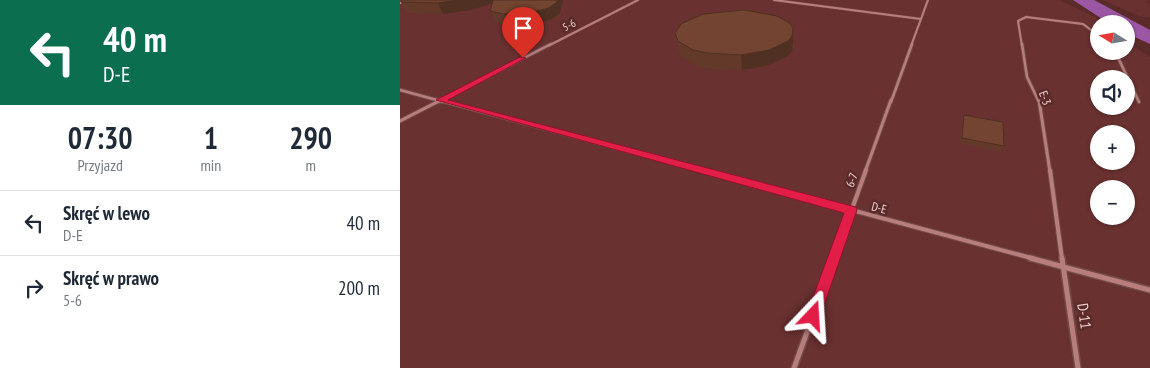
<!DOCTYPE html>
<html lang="pl">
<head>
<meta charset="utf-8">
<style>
	:root { --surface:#fff; --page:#f2f2f3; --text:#1f2937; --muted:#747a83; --line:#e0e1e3 }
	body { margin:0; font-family:"PT Sans Narrow",sans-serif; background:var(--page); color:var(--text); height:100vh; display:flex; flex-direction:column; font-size:19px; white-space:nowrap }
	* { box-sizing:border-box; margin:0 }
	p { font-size:16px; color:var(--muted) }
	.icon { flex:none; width:28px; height:28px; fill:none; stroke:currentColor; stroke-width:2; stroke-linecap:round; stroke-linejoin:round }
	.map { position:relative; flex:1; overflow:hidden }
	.details { display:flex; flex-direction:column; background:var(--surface); width:400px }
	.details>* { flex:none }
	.banner { background:#0b6e4f; color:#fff; overflow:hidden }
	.needle { width:32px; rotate:281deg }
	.controls { position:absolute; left:690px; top:15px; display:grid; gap:10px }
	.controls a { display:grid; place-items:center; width:45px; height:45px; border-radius:50%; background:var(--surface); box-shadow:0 1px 4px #0004; font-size:25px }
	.pin { position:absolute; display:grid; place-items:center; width:42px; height:42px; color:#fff; margin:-51px -21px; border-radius:50% 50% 50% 0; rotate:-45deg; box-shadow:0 0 5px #0007 }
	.pin .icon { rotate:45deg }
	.me { position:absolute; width:55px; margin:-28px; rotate:20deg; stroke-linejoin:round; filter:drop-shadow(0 0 4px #0008) }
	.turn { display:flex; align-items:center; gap:18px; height:105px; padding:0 20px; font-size:22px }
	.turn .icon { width:65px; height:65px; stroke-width:2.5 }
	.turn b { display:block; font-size:35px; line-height:42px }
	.eta { display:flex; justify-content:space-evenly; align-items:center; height:85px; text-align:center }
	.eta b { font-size:30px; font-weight:700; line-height:35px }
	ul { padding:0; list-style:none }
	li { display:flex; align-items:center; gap:15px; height:65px; padding:0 20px; border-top:1px solid var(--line) }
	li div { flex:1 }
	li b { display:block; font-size:19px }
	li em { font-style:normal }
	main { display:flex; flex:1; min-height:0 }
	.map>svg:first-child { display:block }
	.built { fill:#693130; fill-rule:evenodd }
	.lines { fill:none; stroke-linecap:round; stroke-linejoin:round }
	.river { fill:#9b56a4; fill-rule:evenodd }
	.lane-far4-casing { stroke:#734a4a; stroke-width:3 }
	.lane-far3-casing { stroke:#734a4a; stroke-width:4.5 }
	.lane-far2-casing { stroke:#734a4a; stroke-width:5 }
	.lane-far1-casing { stroke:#734a4a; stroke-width:6 }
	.lane-casing { stroke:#734a4a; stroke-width:8 }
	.lane-far4 { stroke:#b77e7b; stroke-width:2 }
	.lane-far3 { stroke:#b77e7b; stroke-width:2.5 }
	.lane-far2 { stroke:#b77e7b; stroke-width:3 }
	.lane-far1 { stroke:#b77e7b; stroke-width:4 }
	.lane { stroke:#b77e7b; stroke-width:5 }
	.wall { fill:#633a2a }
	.shaded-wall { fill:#503022 }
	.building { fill:#734431; stroke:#503022 }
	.route { fill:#e11d48; stroke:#92132f }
	.labels { text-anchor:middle; stroke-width:5; stroke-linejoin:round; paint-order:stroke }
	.far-street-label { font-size:11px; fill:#efcfcd; stroke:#5b2b2a }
	.street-label { font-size:12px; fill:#efcfcd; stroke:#5b2b2a }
	.near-street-label { font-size:15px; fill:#efcfcd; stroke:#5b2b2a }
</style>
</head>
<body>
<main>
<section class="details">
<div class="banner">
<div class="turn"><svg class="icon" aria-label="left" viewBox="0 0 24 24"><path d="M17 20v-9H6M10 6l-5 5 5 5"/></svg><div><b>40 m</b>D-E</div></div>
</div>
<div class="eta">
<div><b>07:30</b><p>Przyjazd</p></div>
<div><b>1</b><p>min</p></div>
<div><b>290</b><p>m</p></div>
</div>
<ul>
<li><svg class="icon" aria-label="left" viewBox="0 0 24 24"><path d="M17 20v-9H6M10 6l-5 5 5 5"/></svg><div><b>Skręć w lewo</b><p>D-E</p></div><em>40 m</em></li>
<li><svg class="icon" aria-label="right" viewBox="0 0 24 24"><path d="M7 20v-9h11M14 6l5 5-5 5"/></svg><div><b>Skręć w prawo</b><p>5-6</p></div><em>200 m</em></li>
</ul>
</section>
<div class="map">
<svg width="750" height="368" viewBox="0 0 750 368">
	<rect width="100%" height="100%" fill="#5b2b2a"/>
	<path class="built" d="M0,0H659L695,17L703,24H699V51H726V42L750,57V368H0ZM699,79H726V106H699ZM699,134H726V161H699ZM699,189H726V216H699Z
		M703,0H750L746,2L750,4V17H741Z"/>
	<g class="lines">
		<path class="river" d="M673,0H694L750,30V44L726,33V24H710Z"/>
		<g class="lane-far4-casing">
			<path id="lane-far4" d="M374,0L521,19
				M0,3L8,0
				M148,46L238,0
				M511,46L528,0
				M622,46L618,21L626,17L683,24L699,36"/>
		</g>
		<g class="lane-far3-casing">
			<path id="lane-far3" d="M622,44L627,77L639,102
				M715,51L739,102
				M0,90L44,102
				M38,102L151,44
				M491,102L512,44"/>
		</g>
		<g class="lane-far2-casing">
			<path id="lane-far2" d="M39,100L307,172
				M639,100L650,172
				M0,121L41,100
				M465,172L491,100"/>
		</g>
		<g class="lane-far1-casing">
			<path id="lane-far1" d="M302,170L635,259
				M650,170L662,259
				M434,259L466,170"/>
		</g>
		<g class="lane-casing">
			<path id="lane" d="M630,258L750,290
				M662,258L678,368
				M394,368L434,258"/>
		</g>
		<use href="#lane-far4" class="lane-far4"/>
		<use href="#lane-far3" class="lane-far3"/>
		<use href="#lane-far2" class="lane-far2"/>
		<use href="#lane-far1" class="lane-far1"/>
		<use href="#lane" class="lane"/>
	</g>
	<path class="wall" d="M1,0H163L160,13L152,19L136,24L109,26L95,22L90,11L92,3L71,10L43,14L7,13L1,2Z
		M393,28V43L392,51L388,56L369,65L342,70L310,69L295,65L281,56L278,48L275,33Z
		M564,115L604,146L601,152L560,143L562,120Z"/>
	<path class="shaded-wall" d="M59,0H99V1L71,10L43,14L38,3Z
		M157,0H163L160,13L152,19L136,24L109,26L104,14Z
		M393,28V43L392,51L388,56L369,65L342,70L341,55Z"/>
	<path class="building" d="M1,0H59L38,3L1,2Z
		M93,0H157V2L149,8L132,12L104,14L90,11Z
		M344,10L377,16L388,22L393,28L392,36L388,41L369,50L341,55L308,53L293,50L278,41L275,33L281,24L303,14Z
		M564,115L603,122L604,146L562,138Z"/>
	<path class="route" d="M120,57L126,58L48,100L456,207L457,210L419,320L413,322L408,320L406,316L444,213L36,100Z"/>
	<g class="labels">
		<g class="far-street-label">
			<text transform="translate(169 25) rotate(-27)" y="4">5-6</text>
		</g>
		<g class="street-label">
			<text transform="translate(645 98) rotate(70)" y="4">E-3</text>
			<text transform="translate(452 180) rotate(-70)" y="4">6-7</text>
			<text transform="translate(479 208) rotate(15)" y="4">D-E</text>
		</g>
		<g class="near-street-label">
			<text transform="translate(684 316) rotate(82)" y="5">D-11</text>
		</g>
	</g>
</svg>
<div class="controls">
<a><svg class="needle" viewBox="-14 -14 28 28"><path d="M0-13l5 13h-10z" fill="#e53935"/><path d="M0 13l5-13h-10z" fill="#747a83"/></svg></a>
<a><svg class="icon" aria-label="sound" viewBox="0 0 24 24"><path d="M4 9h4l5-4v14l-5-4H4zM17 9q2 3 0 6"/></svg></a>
<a>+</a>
<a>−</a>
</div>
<div class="pin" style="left:123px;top:58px;background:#d93025"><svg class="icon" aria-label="arrive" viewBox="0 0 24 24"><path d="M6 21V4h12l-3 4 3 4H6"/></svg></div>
<svg class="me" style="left:413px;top:316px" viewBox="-20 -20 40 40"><path d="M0-17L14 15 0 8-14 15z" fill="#e11d48" stroke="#fff" stroke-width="4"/></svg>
</div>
</main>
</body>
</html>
